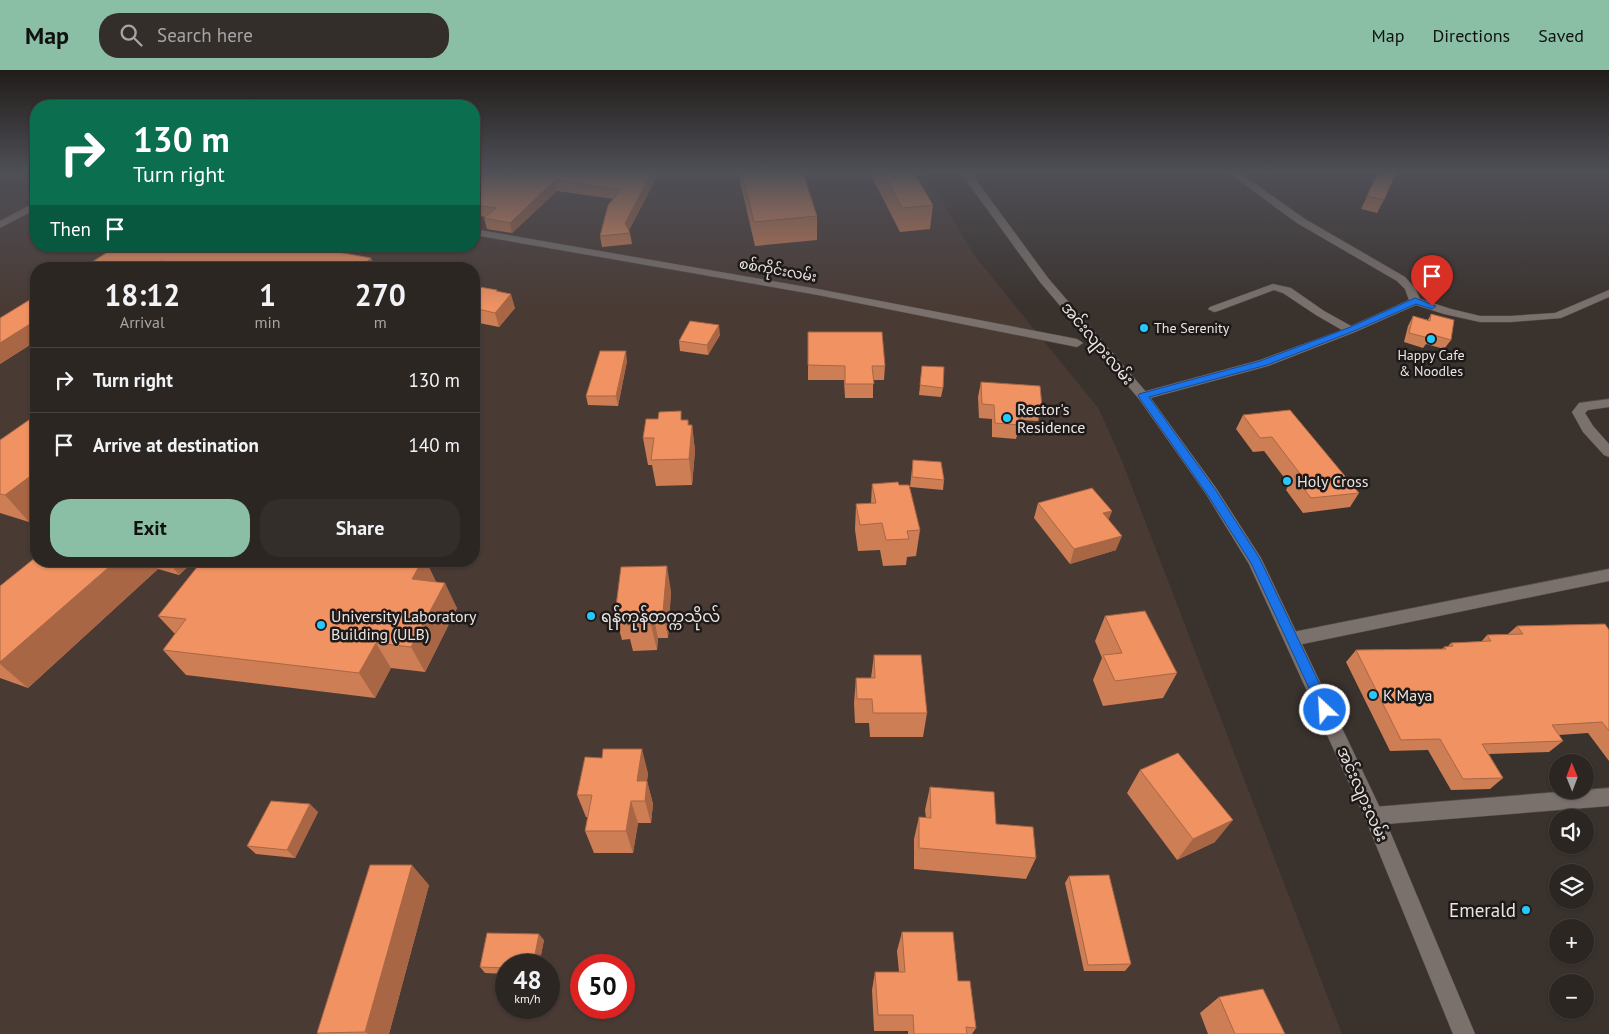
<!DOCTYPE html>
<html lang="en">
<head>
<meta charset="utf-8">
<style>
	:root { --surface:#2c2622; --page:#342e2a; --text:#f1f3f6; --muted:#a6a5a5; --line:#484340; --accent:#8abfa5 }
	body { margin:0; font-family:"PT Sans","Noto Sans Myanmar",sans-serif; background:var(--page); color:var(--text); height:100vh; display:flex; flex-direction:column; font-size:19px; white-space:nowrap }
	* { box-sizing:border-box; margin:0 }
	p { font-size:16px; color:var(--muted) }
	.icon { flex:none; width:28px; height:28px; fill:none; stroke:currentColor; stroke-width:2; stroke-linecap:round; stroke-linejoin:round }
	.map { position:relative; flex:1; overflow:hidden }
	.sheet { position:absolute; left:30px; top:192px; width:450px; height:305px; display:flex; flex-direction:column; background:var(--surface); border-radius:20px; box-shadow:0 1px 4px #0004,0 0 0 1px var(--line) }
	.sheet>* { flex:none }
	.banner { position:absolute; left:30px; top:30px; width:450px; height:152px; border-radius:20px; box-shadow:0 1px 4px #0004,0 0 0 1px var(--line); background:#0b6e4f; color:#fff; overflow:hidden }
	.needle { width:32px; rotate:359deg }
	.controls { position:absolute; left:1549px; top:684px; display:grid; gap:10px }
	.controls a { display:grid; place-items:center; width:45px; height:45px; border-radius:50%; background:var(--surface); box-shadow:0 1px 4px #0004,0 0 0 1px var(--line); font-size:25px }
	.speed { position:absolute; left:495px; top:884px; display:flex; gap:10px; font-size:25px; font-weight:700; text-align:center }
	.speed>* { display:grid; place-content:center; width:65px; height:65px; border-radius:50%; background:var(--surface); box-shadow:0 1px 4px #0004,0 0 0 1px var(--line); line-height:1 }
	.speed small { font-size:12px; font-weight:400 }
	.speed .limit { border:8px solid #d22; background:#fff; color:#111 }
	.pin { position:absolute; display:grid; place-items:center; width:42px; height:42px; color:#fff; margin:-51px -21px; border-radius:50% 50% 50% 0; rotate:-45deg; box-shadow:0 0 5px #0007 }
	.pin .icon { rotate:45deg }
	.me { position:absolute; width:55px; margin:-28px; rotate:335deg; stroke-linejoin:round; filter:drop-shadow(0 0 4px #0008) }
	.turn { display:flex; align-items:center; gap:18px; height:105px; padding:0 20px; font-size:22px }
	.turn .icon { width:65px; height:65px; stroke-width:2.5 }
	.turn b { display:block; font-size:35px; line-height:42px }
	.then { display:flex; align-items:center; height:48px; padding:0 20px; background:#0003; gap:10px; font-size:19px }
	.eta { display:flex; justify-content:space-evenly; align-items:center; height:85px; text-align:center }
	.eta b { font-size:30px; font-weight:600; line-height:35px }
	.action { display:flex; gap:10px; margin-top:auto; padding:10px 20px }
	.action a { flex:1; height:58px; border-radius:20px; background:var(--accent); color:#111; font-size:20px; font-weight:600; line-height:58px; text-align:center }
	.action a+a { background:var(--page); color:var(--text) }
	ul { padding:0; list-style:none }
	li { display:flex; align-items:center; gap:15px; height:65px; padding:0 20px; border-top:1px solid var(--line) }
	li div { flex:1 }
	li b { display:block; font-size:19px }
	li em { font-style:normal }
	header { display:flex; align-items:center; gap:30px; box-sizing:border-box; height:70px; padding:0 25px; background:var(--accent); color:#111 }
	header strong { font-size:24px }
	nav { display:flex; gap:28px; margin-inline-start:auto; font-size:18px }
	.search { width:350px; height:45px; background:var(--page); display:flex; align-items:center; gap:12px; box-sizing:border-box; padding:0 18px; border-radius:20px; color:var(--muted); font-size:19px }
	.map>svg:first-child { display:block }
	.built { fill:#493a34; fill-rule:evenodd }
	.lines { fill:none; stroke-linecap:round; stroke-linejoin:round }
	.street-casing { stroke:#564e4b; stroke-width:1 }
	.secondary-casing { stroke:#564e4b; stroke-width:1 }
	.street { fill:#7b716c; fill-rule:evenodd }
	.secondary { fill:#7b716c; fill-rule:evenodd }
	.wall { fill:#ce7e54 }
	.shaded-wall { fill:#a86645 }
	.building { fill:#f09262; stroke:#a86645 }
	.route { fill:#1a73e8; stroke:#114b97 }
	.poi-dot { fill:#25c9fe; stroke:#1e1a19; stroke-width:2 }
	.labels { text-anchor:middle; stroke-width:5; stroke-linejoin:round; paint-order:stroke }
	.far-street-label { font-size:14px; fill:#ebe5e2; stroke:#1e1a19 }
	.far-poi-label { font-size:14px; fill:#ebe5e2; stroke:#1e1a19; text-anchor:start }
	.street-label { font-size:16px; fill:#ebe5e2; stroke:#1e1a19 }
	.poi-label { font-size:16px; fill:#ebe5e2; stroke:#1e1a19; text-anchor:start }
	.near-poi-label { font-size:19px; fill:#ebe5e2; stroke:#1e1a19; text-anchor:end }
</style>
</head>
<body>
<header>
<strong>Map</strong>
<div class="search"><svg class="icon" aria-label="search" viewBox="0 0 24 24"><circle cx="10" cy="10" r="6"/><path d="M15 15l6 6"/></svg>Search here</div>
<nav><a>Map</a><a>Directions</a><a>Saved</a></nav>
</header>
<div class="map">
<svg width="1609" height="964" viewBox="0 0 1609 964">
	<rect width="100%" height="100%" fill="#3a322d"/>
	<path class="built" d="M0,103H36V176H474V103H925L974,185L1099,339L1122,391L1342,964H0ZM36,199H474V491H36ZM506,895H549V938H506ZM581,895H624V938H581Z"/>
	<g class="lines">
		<g class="street-casing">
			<path id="street" d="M1229,103H1240L1305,149L1405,207L1415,218L1420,229L1451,239L1480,246H1511L1555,243L1609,220V227L1561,248L1511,252H1480L1444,244L1416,235L1355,262L1268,296L1143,330L1139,329L1137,326L1139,323L1260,290L1342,260L1316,245L1283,223L1274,220L1218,241L1214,242L1208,239L1210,237L1273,214L1291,218L1324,241L1351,256L1409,230L1405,219L1397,211L1297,153Z
				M36,132V139L0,158V151Z
				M474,159L818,219L1077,269L1083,273L1077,277L818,225L474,165Z
				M1609,329V337L1588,340L1585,343L1593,356L1609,374V387L1604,385L1583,362L1572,342L1579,333Z
				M1609,499V511L1293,576L1287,574L1285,569L1287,564L1293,562Z
				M1609,718V736L1374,755L1367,752L1364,746L1367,740L1374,737Z"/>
		</g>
		<g class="secondary-casing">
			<path id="secondary" d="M961,103H971L1048,208L1147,323L1216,418L1261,488L1381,740L1475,964H1453L1365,748L1249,494L1206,424L1139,329L1040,212Z"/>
		</g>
		<use href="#street" class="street"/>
		<use href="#secondary" class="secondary"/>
	</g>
	<path class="wall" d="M474,103L512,105L659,103L629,160L630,163L632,174L602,177L600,166L614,129L557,121L512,163L487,159L484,148L486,147L474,145Z
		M738,103H803L817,146V170L755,176Z
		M870,103H914L933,135L930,159L900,162Z
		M1378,103L1384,130L1377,143L1361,139Z
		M228,179L376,199H81Z
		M474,216L497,220L515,238L499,257L474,252Z
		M36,226V271L0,294Z
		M1431,244L1451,270L1444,279L1426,274L1423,278L1404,272L1408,256L1413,246L1428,250Z
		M808,262L885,296L884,310H873V328H845L844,310H808Z
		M720,265L708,285L680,281L679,271Z
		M627,291L618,336L588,335L586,326Z
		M922,296L943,318L941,327L919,325Z
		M981,312L1042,337L1038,351L1020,350V355L1016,369L992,367V349L979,348L978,327Z
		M1243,345L1359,423L1350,437L1303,443L1286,420L1289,414L1264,381L1253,382L1236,359Z
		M683,350L689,355H692L695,381L692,415L656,416L652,395H648L643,368Z
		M0,370L29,452L0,443Z
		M913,390L944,410L943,420L910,417Z
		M872,414L899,415L920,460L916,486L907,487L906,495L883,496L880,480L858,481L855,460L856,434L871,433Z
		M1038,433L1112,441L1108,450L1116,480L1070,494L1034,448Z
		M36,491H194L179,505L158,499L28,618L0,608V516Z
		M202,491H426L436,512L457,538L425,602L391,598L375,628L186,605L163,580L175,564L158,546Z
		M671,521L668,568H658L657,580L633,581L630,569L622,570L615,544Z
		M1105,546L1177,603L1163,628L1103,636L1093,610L1102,588L1095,571Z
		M1517,556L1609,560V691L1588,663L1559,665L1563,671L1549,682L1489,684L1503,708L1490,719L1451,720L1428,680L1390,681L1346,592L1356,580L1442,579L1444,577L1448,576L1451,573L1481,572L1487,565L1508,564Z
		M874,585L927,643L923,667H870L869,653H855L854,633L856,608H871Z
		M1140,700L1215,772L1177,790L1127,723Z
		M648,703L647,711L653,734L651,753H638L633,783H594L585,761L588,747H586L577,725Z
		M930,717L996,754L1036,788L1026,809L914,799V769L919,747L926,748L925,740Z
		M318,742L295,788L256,784L247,776Z
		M1069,806L1131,894L1125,901H1084L1065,813Z
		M429,815L389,964H319L317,963Z
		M902,862L958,911L976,958L972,964H908V961H874L872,920L875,902H899L897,881Z
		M544,870L539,895H506V904L485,903L480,897Z
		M1219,927L1285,964H1208L1200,943Z"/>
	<path class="shaded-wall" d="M652,103H659L627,164L625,153Z
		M555,110L557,121L512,163L510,153Z
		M371,188L376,199H359Z
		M162,191L167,199H150Z
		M511,224L515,238L499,257L495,243Z
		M30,254L36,263V271L0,294V273Z
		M719,255L720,265L708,285L707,275Z
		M626,281L627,291L618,336L616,326Z
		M688,350L691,369L692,355L695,381L692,415L689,389Z
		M36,402V446L29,452L5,425Z
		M1112,441L1106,455L1103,443Z
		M1122,466L1116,480L1070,494L1074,479Z
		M116,491H152L158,499L28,618L0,594V592Z
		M168,491H194L179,505Z
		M422,491H426L436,513L412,509Z
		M667,496L671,521L668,568L663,542Z
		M445,513L457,538L425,602L411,577Z
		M653,543L658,568L657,580L651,555Z
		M376,573L391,598L375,628L359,603Z
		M642,679L648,703L644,731L637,711Z
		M647,711L653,734L651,753L645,731Z
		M631,731L638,753L633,783L626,761Z
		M310,734L318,742L295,788L287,780Z
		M1233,750L1215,772L1177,790L1193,769Z
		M412,795L429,815L389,964H369L365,962Z
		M539,864L544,870L539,895H533Z"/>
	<path class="building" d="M474,103H502L512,105L513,103H652L625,153L630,163L600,166L608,135L621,120L555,110L510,153L484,148L496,138L474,135Z
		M742,103H803L817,146L754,152Z
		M884,103H914L933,135L902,138Z
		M1378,103H1396L1384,130L1367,126Z
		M117,176H215L228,179L232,176H305L371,188L359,199H205L162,191L150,199H81Z
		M474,216L497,220L496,221L511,224L495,243L474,238Z
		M36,226V256L30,254L0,273V248Z
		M1431,244L1454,250L1451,270L1430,264L1429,268L1409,263L1413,246L1430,251Z
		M690,251L719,255L707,275L679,271Z
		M808,262H882L885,296H872L874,314H845V296L808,295Z
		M600,281H626L616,326H586Z
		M922,296L944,297L943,318L920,315Z
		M981,312L1040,316L1042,337L1019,335L1020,355L995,353L994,335L982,334Z
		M1290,340L1359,423L1311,428L1294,406L1301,405L1272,367L1260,368L1243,345Z
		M681,341V350H688V355H692L689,389L651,390L654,368H643L646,349H658L659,342Z
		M36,345V402L5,425L0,424V370Z
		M913,390L941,392L944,410L912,407Z
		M898,412L899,415H909L920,460L907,461L909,469L886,470L882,453L860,455L856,434L876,433L872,414Z
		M1092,418L1112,441L1103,443L1122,466L1074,479L1038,433Z
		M36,487V491H116L0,592V516Z
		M202,491H422L412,509L445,513L411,577L376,573L359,603L163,580L186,549L158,546Z
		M667,496L663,542L653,543L651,555H627L628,544H615L621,497Z
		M1145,541L1177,603L1115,611L1103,585L1122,583L1105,546Z
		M1605,554L1609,560V661L1602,652L1552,655L1563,671L1482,674L1503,708L1463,709L1440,669L1401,670L1356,580L1446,579L1444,577L1453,576L1451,573L1491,571L1487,565L1523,564L1517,556Z
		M874,585H921L927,643H873L872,629H857L856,608H875Z
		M603,679H642L637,711H647L645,731H631L626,761H585L592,725H577L585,687L602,688Z
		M1178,683L1233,750L1193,769L1140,700Z
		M930,717L994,722L996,754L1033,757L1036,788L919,778V747L931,748Z
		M271,731L310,734L287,780L247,776Z
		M370,795H412L365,962L317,963Z
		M1109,805L1131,894L1088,895L1069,806Z
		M902,862H953L958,911H970L976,958L966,957L967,964H914L913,945H878L875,902H905Z
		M487,863L539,864L533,895H506V898L480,897Z
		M1263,919L1285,964H1235L1219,927Z"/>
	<linearGradient id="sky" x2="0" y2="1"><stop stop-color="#201c19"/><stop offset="0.43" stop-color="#4f4f57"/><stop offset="1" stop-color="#4f4f57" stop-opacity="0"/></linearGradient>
	<rect width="1609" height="238" fill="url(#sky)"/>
	<path class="route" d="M1415,228L1436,236L1432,239L1416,234L1354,261L1267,295L1149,327L1215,419L1260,489L1332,640L1330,644L1325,645L1321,644L1251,493L1207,424L1138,326L1139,324L1260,291L1348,258Z"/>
	<g class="poi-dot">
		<circle cx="1144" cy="258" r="5"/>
		<circle cx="1431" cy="269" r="5"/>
		<circle cx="1007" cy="348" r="5"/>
		<circle cx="1287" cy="411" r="5"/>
		<circle cx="591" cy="546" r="5"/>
		<circle cx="321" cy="555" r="5"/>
		<circle cx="1373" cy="625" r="5"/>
		<circle cx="1526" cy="840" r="5"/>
	</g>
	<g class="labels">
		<g class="far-street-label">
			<text transform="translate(778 200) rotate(10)" y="5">စစ်ကိုင်းလမ်း</text>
		</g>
		<g class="far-poi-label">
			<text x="1154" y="263">The Serenity</text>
			<text x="1431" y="290" text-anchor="middle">Happy Cafe<tspan x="1431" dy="16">&amp; Noodles</tspan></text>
		</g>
		<g class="street-label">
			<text transform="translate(1098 273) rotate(50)" y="6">အင်းလျားလမ်း</text>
			<text transform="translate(1363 724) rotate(66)" y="6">အင်းလျားလမ်း</text>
		</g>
		<g class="poi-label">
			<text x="1017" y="345">Rector's<tspan x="1017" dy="18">Residence</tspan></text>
			<text x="1297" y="417">Holy Cross</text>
			<text x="331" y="552">University Laboratory<tspan x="331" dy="18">Building (ULB)</tspan></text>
			<text x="601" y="552">ရန်ကုန်တက္ကသိုလ်</text>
			<text x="1383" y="631">K Maya</text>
		</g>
		<g class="near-poi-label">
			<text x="1516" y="847">Emerald</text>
		</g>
	</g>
</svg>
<div class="controls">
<a><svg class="needle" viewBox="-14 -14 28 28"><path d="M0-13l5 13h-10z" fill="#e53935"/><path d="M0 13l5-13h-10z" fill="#a6a5a5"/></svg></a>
<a><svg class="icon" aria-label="sound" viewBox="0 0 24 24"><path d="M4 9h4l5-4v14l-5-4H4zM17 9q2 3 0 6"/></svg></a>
<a><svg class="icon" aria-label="layers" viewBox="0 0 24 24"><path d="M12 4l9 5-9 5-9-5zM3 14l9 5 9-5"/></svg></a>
<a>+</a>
<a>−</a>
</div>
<div class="speed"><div>48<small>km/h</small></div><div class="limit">50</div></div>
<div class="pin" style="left:1432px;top:236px;background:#d93025"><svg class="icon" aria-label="arrive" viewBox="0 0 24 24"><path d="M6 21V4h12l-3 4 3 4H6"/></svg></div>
<svg class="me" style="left:1325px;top:640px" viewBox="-20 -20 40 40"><circle r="17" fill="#1a73e8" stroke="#fff" stroke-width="3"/><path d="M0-11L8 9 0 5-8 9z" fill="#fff"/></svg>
<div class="banner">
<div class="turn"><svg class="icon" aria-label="right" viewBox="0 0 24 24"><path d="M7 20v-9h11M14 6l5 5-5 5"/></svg><div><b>130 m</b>Turn right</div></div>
<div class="then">Then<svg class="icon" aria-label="arrive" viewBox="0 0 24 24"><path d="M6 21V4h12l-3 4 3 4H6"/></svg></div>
</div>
<section class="sheet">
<div class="eta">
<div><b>18:12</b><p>Arrival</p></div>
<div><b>1</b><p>min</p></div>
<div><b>270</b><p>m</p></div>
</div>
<ul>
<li><svg class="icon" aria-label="right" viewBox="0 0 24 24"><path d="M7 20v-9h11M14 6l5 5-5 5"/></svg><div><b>Turn right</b></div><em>130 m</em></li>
<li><svg class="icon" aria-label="arrive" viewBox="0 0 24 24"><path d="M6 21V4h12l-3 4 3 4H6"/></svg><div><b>Arrive at destination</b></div><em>140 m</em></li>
</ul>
<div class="action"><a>Exit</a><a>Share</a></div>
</section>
</div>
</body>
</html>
